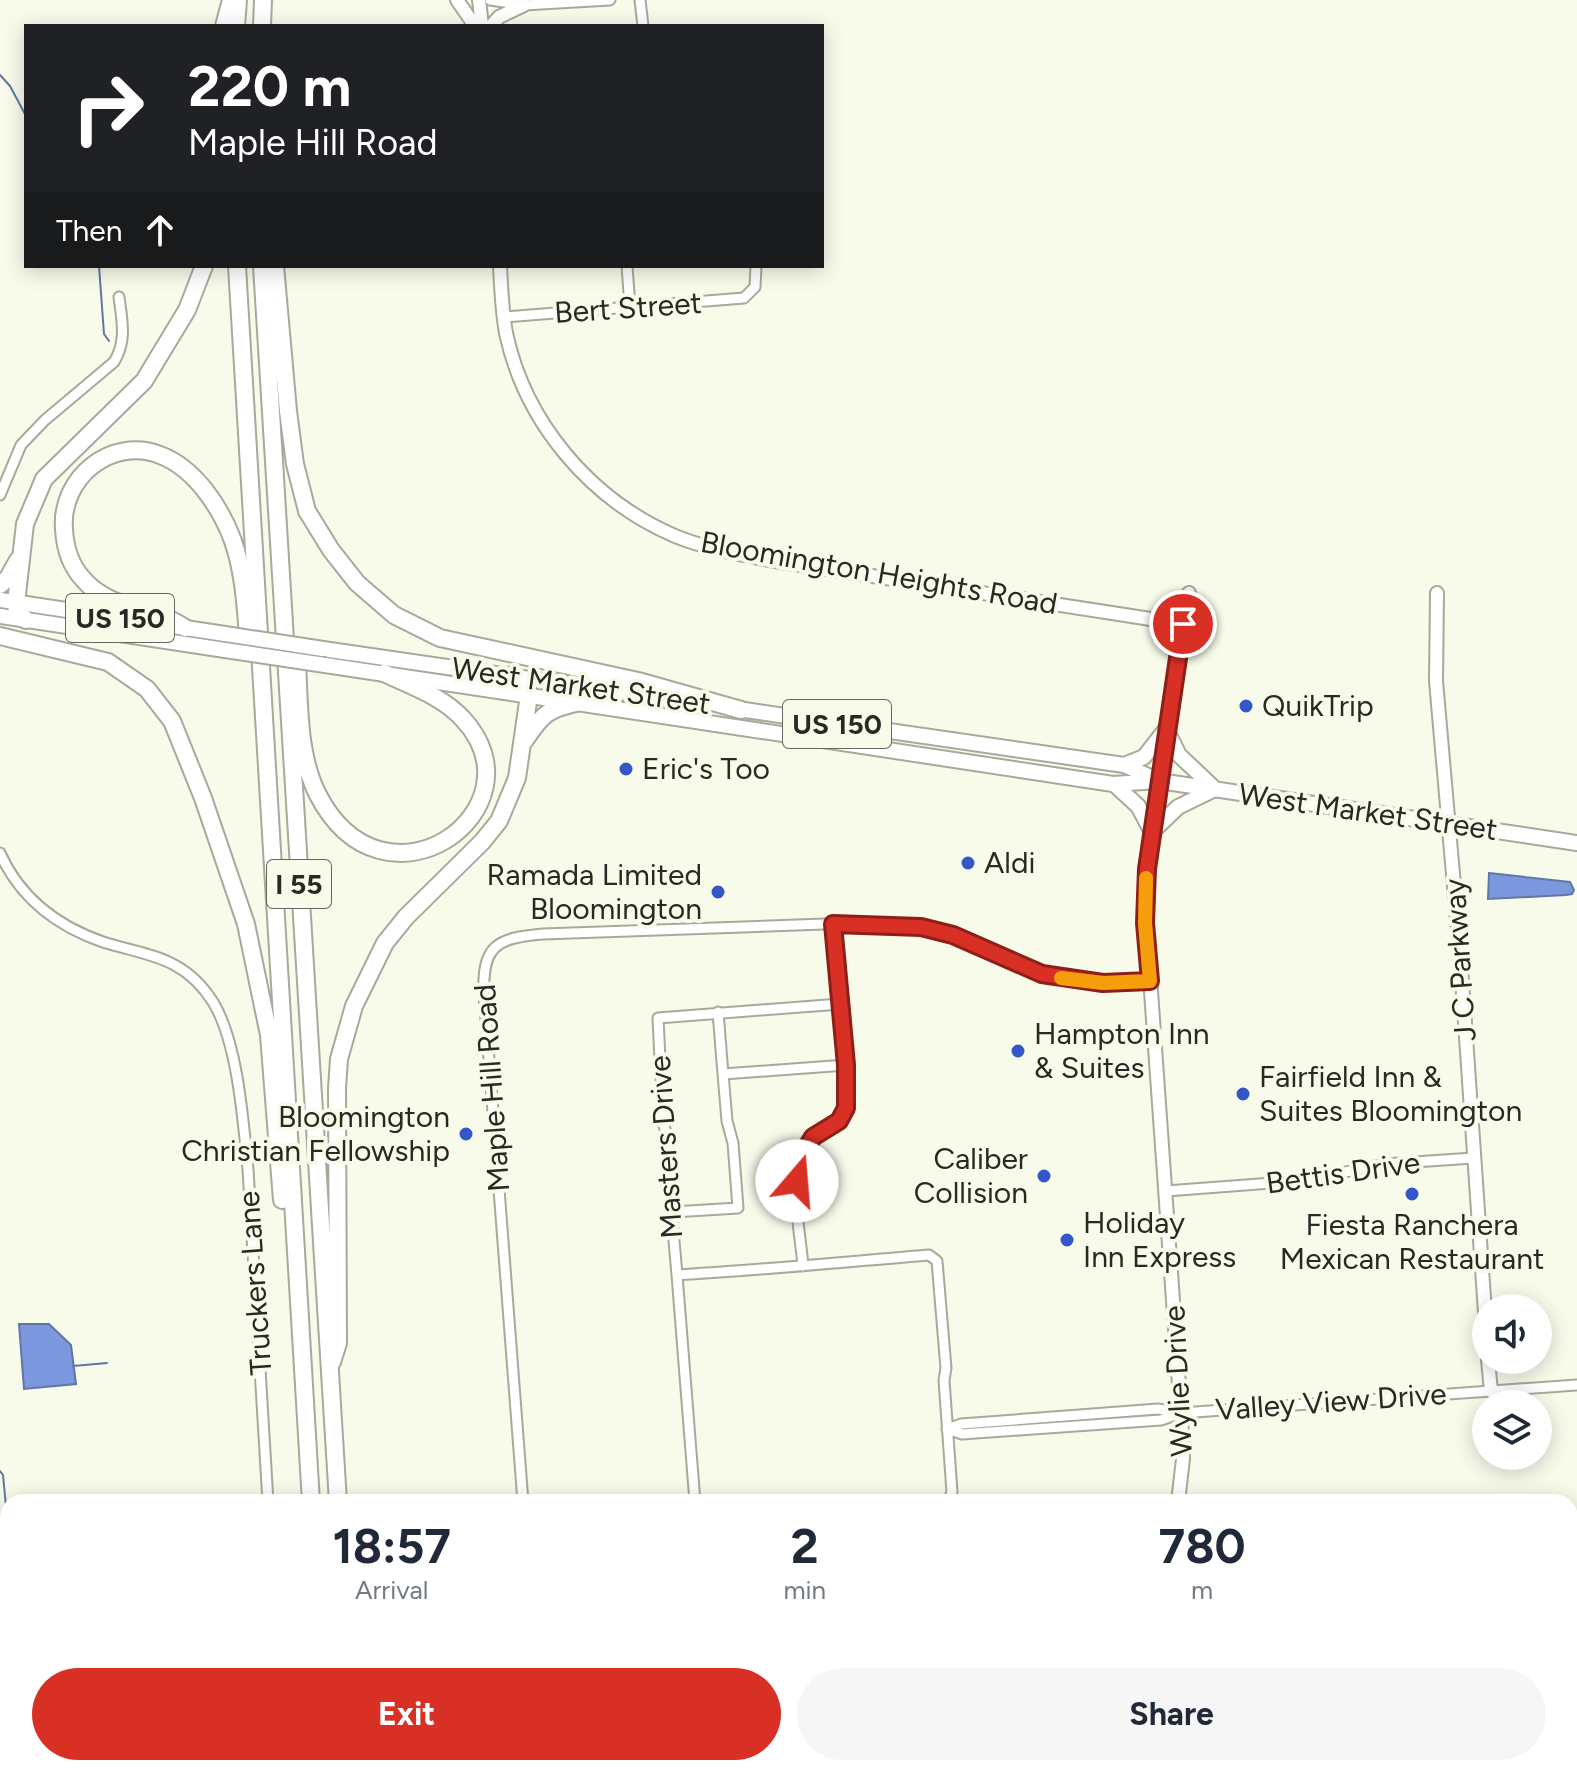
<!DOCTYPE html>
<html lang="en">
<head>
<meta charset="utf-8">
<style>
	:root { --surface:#fff; --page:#f6f6f7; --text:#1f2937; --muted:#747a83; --accent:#d93025 }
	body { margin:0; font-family:Figtree,sans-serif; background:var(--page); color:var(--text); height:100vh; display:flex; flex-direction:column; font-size:30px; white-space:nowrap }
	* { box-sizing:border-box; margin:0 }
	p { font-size:26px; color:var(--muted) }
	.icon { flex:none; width:44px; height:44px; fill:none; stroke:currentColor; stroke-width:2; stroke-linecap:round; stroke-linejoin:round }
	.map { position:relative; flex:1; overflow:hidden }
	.details { position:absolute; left:0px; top:1494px; width:1578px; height:282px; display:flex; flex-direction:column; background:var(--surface); border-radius:24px 24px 0 0; box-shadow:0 4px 20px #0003 }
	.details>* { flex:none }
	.banner { position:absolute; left:24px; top:24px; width:800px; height:244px; border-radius:0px; box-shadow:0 4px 20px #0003; background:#202124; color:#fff; overflow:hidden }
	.tools { position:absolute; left:1472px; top:1294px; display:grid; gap:16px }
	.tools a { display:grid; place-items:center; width:80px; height:80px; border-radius:50%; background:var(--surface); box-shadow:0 4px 20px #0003; font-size:40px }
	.pin { position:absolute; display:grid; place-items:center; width:68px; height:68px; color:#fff; margin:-34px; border:4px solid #fff; border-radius:50%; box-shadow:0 2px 8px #0007 }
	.me { position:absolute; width:88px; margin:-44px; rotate:18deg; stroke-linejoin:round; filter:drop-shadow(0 0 6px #0008) }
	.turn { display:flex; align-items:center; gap:28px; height:168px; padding:0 32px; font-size:36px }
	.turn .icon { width:104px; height:104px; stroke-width:2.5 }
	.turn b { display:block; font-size:56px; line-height:68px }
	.then { display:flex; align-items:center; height:76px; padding:0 32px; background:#0003; gap:16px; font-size:30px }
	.eta { display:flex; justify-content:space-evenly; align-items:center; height:136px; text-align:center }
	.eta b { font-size:48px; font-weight:700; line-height:56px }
	.button { display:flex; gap:16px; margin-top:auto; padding:16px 32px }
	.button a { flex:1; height:92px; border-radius:48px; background:var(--accent); color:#fff; font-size:32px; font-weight:700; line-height:92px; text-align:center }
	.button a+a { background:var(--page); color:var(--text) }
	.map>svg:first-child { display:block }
	.water { fill:#7b97dd; stroke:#6276a5; stroke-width:2 }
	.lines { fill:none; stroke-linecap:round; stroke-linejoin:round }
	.stream { stroke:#6276a5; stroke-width:2 }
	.street-casing { stroke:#a7aa9a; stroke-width:13 }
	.secondary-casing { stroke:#a7aa9a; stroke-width:16 }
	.primary-casing { stroke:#a7aa9a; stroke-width:18 }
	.highway-casing { stroke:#a7aa9a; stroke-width:20 }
	.street { stroke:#fff; stroke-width:9 }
	.secondary { stroke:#fff; stroke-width:12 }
	.primary { stroke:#fff; stroke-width:14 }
	.highway { stroke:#fff; stroke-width:16 }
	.primary-bridge-casing { stroke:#a7aa9a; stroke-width:18; stroke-linecap:butt }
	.primary-bridge { stroke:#fff; stroke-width:14 }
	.route-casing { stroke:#8d1f18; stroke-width:20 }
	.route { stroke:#d93025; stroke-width:14 }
	.slow { stroke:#f59e0b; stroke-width:14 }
	.poi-dot { fill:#3456c7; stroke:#f8fbea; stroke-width:3 }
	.labels { text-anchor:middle; stroke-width:8; stroke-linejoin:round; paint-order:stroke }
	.shield { fill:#f8fbea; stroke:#66685f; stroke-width:2 }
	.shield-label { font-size:28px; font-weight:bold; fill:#282923 }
	.street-label { font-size:30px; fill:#282923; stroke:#f8fbea }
	.poi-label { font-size:30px; fill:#282923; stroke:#f8fbea; text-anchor:start }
</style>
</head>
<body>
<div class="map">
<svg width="1577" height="1775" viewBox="0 0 1577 1775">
	<rect width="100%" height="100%" fill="#f8fbea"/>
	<path class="water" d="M1489,873L1570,882L1574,890L1572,894L1566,895L1488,899Z
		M19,1324H49L71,1345L76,1384L24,1389Z"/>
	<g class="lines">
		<path class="stream" d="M0,75L10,86L26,116
			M99,266L104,334L109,341
			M73,1366L107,1363
			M0,1471L3,1475L8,1527
			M34,1775L35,1768
			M423,1775L425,1768
			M529,1775L533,1768"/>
		<g class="street-casing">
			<path id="street" d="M490,0L524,5L610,0
				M640,0L643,26
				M627,266L630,307
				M504,317L744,298L755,287L756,266
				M0,495L21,445L45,420L114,362C127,341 122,321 119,297
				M0,853C20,898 57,926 103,942C148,956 184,956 213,1002C238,1043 243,1121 248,1169L268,1502
				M718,1012L723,1074
				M1166,1191L1300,1181L1385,1164L1473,1158
				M673,1212L738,1208L733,1143L727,1121L723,1074L846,1065
				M803,1266C800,1227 785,1171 812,1139C829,1118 843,1130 847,1093L833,924
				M677,1275L672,1218L675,1201L670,1147L663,1122L658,1018L840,1004
				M947,1429L961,1424L1158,1409L1181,1413L1577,1385
				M947,1429L962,1434L1161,1420L1178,1414
				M523,1502L484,994C482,945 497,938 543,934L852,923C887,924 922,924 956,936C985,946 1010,964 1040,973C1075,984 1113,983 1150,981
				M695,1502L677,1275C761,1270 845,1262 929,1255L937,1261L946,1368L944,1380L952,1492L948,1502
				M515,1775L520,1768"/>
		</g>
		<g class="secondary-casing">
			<path id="secondary" d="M457,0L475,26
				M479,0L482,26
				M491,26L499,17L524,5
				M500,266C501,288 502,311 506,333C525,423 591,500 675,536C707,549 742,555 775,561L1183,624
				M1437,593L1436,681L1461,965L1486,1327
				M1488,1360L1491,1391
				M1178,1502L1183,1459L1181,1413L1145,907L1152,832L1189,593
				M1060,1775V1768"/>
		</g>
		<g class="primary-casing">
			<path id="primary" d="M0,600L225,634
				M0,616L225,650
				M323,649L695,703
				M325,665L1113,784L1159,781L1577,843
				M731,708L1124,765L1159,781
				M1124,765L1144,757L1166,729L1179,755L1215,789
				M1114,784L1138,806L1152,832L1178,807L1215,789"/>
		</g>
		<g class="highway-casing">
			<path id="highway" d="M224,26L231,0
				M236,26L238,0
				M262,26L263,0
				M237,266L311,1502
				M262,266L338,1502
				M275,266L288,411L295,464L307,511L331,550L357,583L394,615L440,638L638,681L741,710
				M0,585L8,578L18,560
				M26,620L17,612L16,603L25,524L44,479L144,381L187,310L204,266
				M185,628C154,606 110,611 83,579C70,565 65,548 64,529C60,478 111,436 160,455C195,468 221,508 233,541C245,575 246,614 249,650
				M0,636L108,662L147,689L172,721L203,798L246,924L269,1035L282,1200
				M296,649C300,696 296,750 317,793C384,926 546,809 463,719C442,696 411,686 384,673
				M525,740C543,713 548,709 580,702
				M332,1362L338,1343L337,1088L339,1059L354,1006L385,943L406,917L482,842L499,821L517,778L529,695L523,684L512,675
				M327,1768V1775
				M353,1768V1775"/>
		</g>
		<use href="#street" class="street"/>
		<use href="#secondary" class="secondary"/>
		<use href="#primary" class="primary"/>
		<use href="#highway" class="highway"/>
		<g class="primary-bridge-casing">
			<path id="primary-bridge" d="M225,634L323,649
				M225,650L325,665"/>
		</g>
		<use href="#primary-bridge" class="primary-bridge"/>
	</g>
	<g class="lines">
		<g class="route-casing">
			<path id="route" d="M797,1181L802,1155L813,1137L839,1121L846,1108V1065L833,924L921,927L953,935L1042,974L1103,983L1150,981L1145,923L1147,869L1183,624"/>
		</g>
		<use href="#route" class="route"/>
		<path class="slow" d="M1061,978L1103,983L1150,981L1145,923L1146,878"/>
	</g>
	<g class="poi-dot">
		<circle cx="1246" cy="706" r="8"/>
		<circle cx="626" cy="769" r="8"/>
		<circle cx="968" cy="863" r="8"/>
		<circle cx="718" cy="892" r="8"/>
		<circle cx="1018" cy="1051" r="8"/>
		<circle cx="1243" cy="1094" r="8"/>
		<circle cx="466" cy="1134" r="8"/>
		<circle cx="1044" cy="1176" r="8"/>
		<circle cx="1412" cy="1194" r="8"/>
		<circle cx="1067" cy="1240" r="8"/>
	</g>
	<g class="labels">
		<g class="shield">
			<rect x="66" y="594" width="108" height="48" rx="6"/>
			<rect x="783" y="700" width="108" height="48" rx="6"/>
			<rect x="267" y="860" width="64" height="48" rx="6"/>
		</g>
		<g class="shield-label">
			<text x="120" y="628">US 150</text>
			<text x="837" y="734">US 150</text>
			<text x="299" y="894">I 55</text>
		</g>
		<g class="street-label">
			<text transform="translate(628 308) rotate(-4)" y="10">Bert Street</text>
			<text transform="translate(879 573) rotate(10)" y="10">Bloomington Heights Road</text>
			<text transform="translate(581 686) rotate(8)" y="10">West Market Street</text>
			<text transform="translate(1368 812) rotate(8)" y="10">West Market Street</text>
			<text transform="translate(1460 960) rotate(-94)" y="10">J C Parkway</text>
			<text transform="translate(492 1088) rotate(-94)" y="10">Maple Hill Road</text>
			<text transform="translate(666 1147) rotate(-94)" y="10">Masters Drive</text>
			<text transform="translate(1343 1173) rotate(-8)" y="10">Bettis Drive</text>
			<text transform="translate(255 1283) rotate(-94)" y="10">Truckers Lane</text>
			<text transform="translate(1178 1381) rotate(-93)" y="10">Wylie Drive</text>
			<text transform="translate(1331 1402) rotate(-4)" y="10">Valley View Drive</text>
		</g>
		<g class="poi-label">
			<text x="1262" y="716">QuikTrip</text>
			<text x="642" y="779">Eric's Too</text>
			<text x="984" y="873">Aldi</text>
			<text x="702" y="885" text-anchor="end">Ramada Limited<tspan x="702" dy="34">Bloomington</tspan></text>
			<text x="1034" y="1044">Hampton Inn<tspan x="1034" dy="34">&amp; Suites</tspan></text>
			<text x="1259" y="1087">Fairfield Inn &amp;<tspan x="1259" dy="34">Suites Bloomington</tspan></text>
			<text x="450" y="1127" text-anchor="end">Bloomington<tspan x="450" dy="34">Christian Fellowship</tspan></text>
			<text x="1028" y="1169" text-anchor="end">Caliber<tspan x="1028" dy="34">Collision</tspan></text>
			<text x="1083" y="1233">Holiday<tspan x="1083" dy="34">Inn Express</tspan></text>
			<text x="1412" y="1235" text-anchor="middle">Fiesta Ranchera<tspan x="1412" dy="34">Mexican Restaurant</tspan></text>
		</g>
	</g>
</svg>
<div class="tools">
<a><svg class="icon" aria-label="sound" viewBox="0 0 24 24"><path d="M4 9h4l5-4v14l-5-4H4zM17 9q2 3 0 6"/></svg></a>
<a><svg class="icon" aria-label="layers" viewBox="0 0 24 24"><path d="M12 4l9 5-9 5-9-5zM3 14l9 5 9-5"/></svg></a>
</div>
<div class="pin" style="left:1183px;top:624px;background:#d93025"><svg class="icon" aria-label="arrive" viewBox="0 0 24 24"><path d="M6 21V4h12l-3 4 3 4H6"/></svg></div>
<svg class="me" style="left:797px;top:1181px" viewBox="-20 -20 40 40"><circle r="19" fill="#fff"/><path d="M0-13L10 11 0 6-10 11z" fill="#d93025"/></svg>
<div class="banner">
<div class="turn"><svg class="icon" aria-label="right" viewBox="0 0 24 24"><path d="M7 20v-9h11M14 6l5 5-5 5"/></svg><div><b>220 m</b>Maple Hill Road</div></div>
<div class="then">Then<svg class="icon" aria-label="ahead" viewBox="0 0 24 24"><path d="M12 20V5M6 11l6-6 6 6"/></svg></div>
</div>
<section class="details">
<div class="eta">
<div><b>18:57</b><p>Arrival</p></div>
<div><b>2</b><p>min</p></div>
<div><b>780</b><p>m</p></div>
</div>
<div class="button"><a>Exit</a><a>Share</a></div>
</section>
</div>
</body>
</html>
